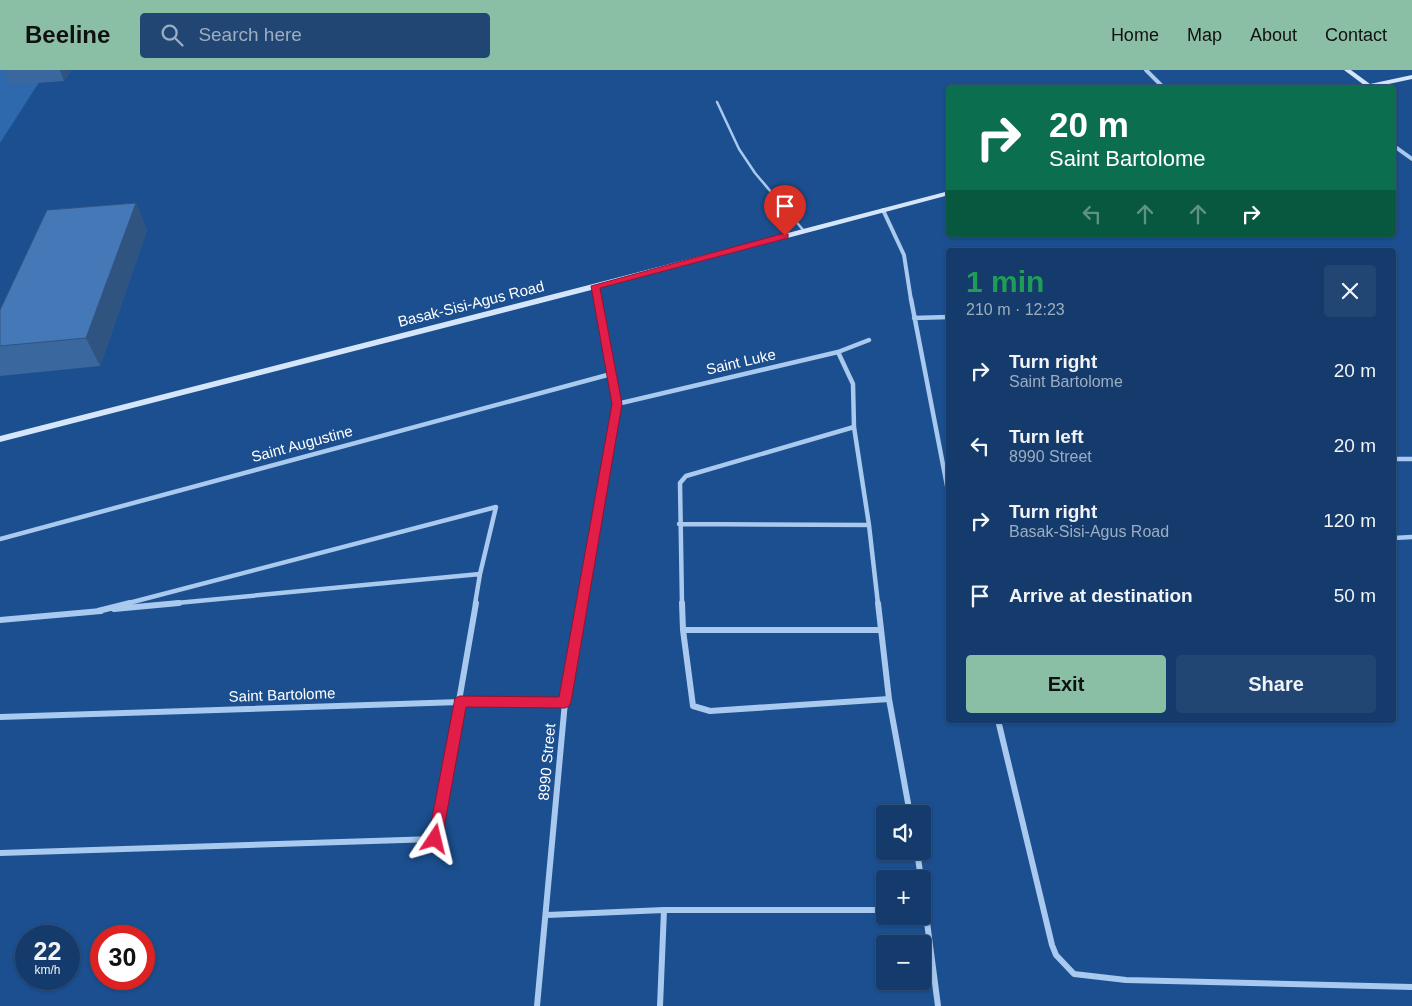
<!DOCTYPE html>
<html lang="en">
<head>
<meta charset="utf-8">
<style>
	:root { --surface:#143b6b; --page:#214673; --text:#f1f3f6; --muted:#9dadc1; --line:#33557e; --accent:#8abfa5 }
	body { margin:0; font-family:Helvetica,sans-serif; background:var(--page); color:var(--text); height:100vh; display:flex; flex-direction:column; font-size:19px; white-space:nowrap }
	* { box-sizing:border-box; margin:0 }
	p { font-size:16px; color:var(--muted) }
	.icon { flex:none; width:28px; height:28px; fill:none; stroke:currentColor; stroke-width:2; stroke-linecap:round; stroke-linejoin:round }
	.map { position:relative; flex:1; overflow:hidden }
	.side { position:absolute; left:946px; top:178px; width:450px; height:475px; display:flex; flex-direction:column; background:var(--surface); border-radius:5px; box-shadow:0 1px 4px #0004,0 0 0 1px var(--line) }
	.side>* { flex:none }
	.guide { position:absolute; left:946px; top:15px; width:450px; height:152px; border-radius:5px; box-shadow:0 1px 4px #0004,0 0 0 1px var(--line); background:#0b6e4f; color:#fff; overflow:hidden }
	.fabs { position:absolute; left:876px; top:735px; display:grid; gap:10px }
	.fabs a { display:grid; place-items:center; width:55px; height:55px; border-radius:5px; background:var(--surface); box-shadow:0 1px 4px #0004,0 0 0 1px var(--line); font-size:25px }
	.speed { position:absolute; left:15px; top:855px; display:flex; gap:10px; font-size:25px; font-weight:700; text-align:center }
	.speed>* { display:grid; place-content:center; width:65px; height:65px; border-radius:50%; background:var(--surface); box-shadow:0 1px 4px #0004,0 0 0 1px var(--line); line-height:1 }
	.speed small { font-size:12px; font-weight:400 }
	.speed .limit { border:8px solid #d22; background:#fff; color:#111 }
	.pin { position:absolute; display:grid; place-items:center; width:42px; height:42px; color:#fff; margin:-51px -21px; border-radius:50% 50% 50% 0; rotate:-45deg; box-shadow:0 0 5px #0007 }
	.pin .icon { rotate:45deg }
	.me { position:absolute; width:55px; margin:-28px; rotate:10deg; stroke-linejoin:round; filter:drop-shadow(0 0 4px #0008) }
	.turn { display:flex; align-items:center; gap:18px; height:105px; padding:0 20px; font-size:22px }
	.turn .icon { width:65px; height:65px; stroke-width:2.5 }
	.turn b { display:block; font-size:35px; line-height:42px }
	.lanes { display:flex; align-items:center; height:48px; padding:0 20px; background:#0003; justify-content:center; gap:25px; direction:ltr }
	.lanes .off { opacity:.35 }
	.round { display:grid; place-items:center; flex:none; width:52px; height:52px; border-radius:5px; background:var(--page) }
	.summary { display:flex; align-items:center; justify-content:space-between; height:85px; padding:0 20px }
	h1 { font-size:30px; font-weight:800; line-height:38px; color:#1e9e55 }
	.button { display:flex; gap:10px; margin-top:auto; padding:10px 20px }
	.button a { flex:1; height:58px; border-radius:5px; background:var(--accent); color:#111; font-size:20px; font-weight:800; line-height:58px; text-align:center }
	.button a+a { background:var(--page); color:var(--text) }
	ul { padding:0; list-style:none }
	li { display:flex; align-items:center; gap:15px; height:75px; padding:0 20px }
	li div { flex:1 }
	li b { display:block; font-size:19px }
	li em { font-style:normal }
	header { display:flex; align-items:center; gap:30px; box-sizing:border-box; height:70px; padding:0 25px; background:var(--accent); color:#111 }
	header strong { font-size:24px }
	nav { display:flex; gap:28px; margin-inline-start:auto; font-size:18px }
	.search { width:350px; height:45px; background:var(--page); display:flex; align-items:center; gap:12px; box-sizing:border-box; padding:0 18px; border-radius:5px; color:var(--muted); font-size:19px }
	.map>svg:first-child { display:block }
	.green { fill:#2e69ad }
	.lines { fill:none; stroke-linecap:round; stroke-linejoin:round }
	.lane { stroke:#a9c9ee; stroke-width:2.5 }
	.street-far2 { stroke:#a9c9ee; stroke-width:4 }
	.street-far1 { stroke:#a9c9ee; stroke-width:4.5 }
	.street { stroke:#a9c9ee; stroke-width:6 }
	.secondary { fill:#d6e6fa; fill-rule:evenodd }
	.wall { fill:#3a679d }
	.shaded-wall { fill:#305480 }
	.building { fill:#4478b7; stroke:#305480 }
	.route { fill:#e11d48; stroke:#92132f }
	.labels { text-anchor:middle; stroke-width:4; stroke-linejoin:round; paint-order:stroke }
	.street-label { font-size:15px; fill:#fff; stroke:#1b4f8f }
</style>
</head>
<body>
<header>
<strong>Beeline</strong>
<div class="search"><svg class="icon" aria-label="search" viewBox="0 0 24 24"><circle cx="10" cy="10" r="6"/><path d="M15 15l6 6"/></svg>Search here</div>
<nav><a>Home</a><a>Map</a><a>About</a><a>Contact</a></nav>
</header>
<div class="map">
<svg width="1412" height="936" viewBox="0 0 1412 936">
	<rect width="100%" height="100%" fill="#1b4f8f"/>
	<path class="green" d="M0,0H47L0,73Z"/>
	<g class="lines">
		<path class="lane" d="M717,32L739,79L755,103L804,161"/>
		<path class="street-far2" d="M1146,0L1164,18
			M1394,76L1412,89
			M883,140L904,185L911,230
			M596,216L599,230"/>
		<path class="street-far1" d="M911,229L949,426
			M914,248L949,247
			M838,282L853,314L854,357L869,455L878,534
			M617,334L838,282L869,270
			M1394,389H1412
			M679,454L869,455
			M1394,468L1412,467
			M0,469L611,304
			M125,534L496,437L480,504L475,534
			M166,534L480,504
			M582,534L617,334L598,229
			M682,534L680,413L686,406L854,357"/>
		<path class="street" d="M682,533L683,560L693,636L710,641L889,629
			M878,533L889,629L910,744
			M114,539L179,533
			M98,541L130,533
			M0,550L101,541
			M683,560H880
			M0,647L460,632H565
			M998,650L1052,875L1056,885L1074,904L1126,910L1412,917
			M917,781L921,809
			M0,783L435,769L476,533
			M922,814L938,936
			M547,845L664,840H885
			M537,936L565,632L582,533
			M660,936L664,840"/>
		<path class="secondary" d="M1344,0H1351L1370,14L1412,5V9L1370,18H1356L1364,15Z
			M949,121V125L599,218L0,372V366L593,214Z"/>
	</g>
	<path class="wall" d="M4,0H71L64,11L10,15L4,1Z
		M136,133L147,160L100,296L0,306V240Z"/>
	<path class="shaded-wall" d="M60,0H71L64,11Z
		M136,133L147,160L100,296L86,268Z"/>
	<path class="building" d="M136,133L86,268L0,276V240L47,140Z"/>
	<path class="route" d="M785,163L788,164V168L600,218L622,334L571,632L569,636L565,638L466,637L442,769L440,774L435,776L430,774L428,769L455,628L460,626L559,627L612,334L591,216Z"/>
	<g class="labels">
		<g class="street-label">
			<text transform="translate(471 234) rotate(-14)" y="5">Basak-Sisi-Agus Road</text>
			<text transform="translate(741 292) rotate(-13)" y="5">Saint Luke</text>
			<text transform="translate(302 374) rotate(-15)" y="5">Saint Augustine</text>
			<text transform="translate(282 625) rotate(-2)" y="5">Saint Bartolome</text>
			<text transform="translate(547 692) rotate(-85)" y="5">8990 Street</text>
		</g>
	</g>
</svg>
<div class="fabs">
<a><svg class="icon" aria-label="sound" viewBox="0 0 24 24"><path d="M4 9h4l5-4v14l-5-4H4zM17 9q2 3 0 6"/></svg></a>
<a>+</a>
<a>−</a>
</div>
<div class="speed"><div>22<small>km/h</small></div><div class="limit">30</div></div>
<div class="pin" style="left:785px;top:166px;background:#d93025"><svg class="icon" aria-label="arrive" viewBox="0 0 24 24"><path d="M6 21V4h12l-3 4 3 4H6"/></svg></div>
<svg class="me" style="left:435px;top:769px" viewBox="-20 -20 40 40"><path d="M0-17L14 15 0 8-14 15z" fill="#e11d48" stroke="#fff" stroke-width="4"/></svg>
<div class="guide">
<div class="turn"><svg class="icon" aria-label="right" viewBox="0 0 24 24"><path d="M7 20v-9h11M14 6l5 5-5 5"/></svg><div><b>20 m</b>Saint Bartolome</div></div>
<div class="lanes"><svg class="icon off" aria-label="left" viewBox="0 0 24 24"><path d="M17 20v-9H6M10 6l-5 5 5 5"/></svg><svg class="icon off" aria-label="ahead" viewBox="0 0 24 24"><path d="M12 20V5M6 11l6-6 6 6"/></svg><svg class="icon off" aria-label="ahead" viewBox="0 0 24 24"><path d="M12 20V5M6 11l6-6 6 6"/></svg><svg class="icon" aria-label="right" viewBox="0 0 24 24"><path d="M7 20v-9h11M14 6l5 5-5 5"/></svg></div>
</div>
<section class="side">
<div class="summary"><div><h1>1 min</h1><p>210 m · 12:23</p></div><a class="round"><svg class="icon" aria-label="close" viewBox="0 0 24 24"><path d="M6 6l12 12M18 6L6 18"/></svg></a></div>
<ul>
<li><svg class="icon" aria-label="right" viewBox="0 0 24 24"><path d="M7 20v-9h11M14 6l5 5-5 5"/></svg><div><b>Turn right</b><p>Saint Bartolome</p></div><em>20 m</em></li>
<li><svg class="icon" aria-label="left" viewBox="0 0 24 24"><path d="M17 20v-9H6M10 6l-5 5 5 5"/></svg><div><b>Turn left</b><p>8990 Street</p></div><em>20 m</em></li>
<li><svg class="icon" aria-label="right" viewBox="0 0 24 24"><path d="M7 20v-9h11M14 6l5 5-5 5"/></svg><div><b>Turn right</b><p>Basak-Sisi-Agus Road</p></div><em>120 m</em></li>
<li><svg class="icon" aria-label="arrive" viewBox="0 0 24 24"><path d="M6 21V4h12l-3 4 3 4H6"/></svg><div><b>Arrive at destination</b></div><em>50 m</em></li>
</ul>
<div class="button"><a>Exit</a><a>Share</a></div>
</section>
</div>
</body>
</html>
